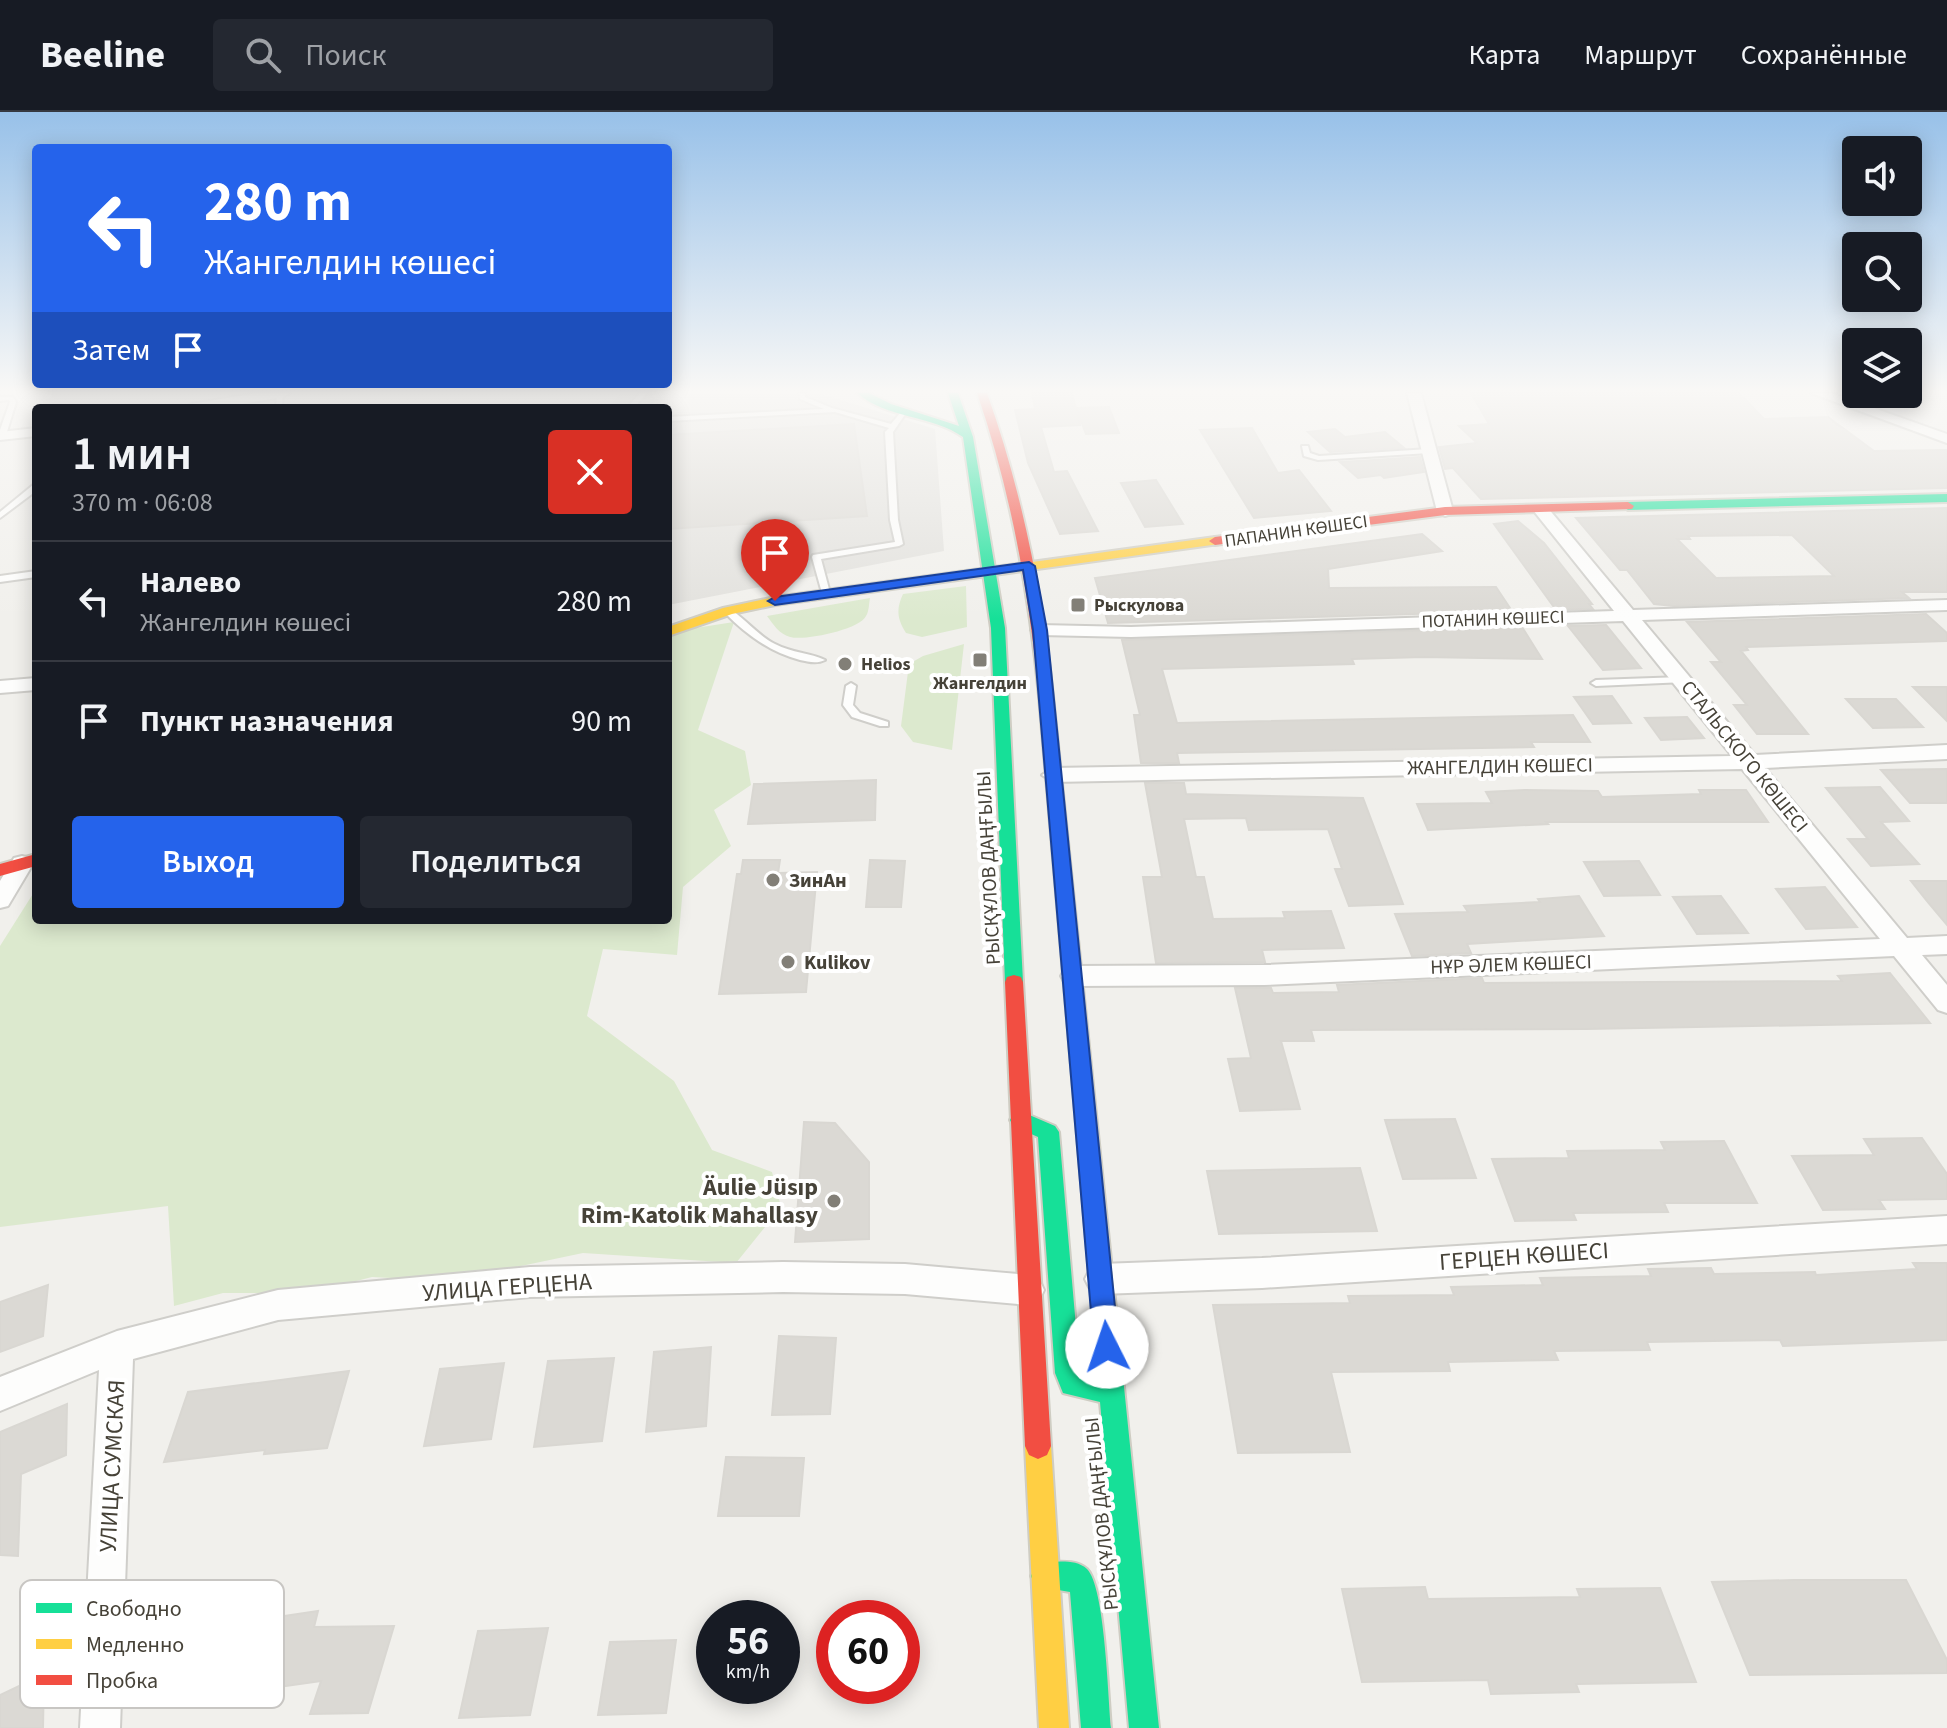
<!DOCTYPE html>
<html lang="ru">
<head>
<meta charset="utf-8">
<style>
	:root { --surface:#171b24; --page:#242831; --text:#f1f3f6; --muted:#9ea1a6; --line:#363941; --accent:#2563eb }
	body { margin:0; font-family:"Source Sans 3",sans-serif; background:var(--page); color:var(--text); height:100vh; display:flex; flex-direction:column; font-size:30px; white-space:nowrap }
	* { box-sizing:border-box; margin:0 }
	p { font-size:26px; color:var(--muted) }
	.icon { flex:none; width:44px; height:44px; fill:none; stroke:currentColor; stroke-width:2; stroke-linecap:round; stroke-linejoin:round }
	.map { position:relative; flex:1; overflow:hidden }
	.side { position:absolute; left:32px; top:292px; width:640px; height:520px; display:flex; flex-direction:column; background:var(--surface); border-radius:8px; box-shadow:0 4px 20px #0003 }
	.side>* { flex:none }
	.banner { position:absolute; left:32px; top:32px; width:640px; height:244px; border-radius:8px; box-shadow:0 4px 20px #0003; background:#2563eb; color:#fff; overflow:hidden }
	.tools { position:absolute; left:1842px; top:24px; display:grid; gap:16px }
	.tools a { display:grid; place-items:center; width:80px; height:80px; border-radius:8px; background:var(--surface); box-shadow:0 4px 20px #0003; font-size:40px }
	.speed { position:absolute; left:696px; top:1488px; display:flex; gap:16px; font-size:40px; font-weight:700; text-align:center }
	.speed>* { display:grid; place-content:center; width:104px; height:104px; border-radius:50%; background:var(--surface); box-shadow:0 4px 20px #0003; line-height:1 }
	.speed small { font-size:20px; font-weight:400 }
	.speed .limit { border:12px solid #d22; background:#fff; color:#111 }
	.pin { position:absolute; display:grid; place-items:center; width:68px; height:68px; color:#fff; margin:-82px -34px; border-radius:50% 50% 50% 0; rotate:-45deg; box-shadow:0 0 8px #0007 }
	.pin .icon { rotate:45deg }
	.me { position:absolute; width:88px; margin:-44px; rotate:356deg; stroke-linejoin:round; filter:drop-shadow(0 0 6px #0008) }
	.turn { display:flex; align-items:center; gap:28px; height:168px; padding:0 40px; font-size:36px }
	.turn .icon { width:104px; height:104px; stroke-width:2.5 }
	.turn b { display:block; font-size:56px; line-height:68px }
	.then { display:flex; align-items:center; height:76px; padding:0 40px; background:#0003; gap:16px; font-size:30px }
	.round { display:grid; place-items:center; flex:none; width:84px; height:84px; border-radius:8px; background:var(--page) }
	.summary { display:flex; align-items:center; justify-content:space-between; height:136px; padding:0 40px }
	h1 { font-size:48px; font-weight:600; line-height:60px }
	.action { display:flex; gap:16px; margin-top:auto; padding:16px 40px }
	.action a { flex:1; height:92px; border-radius:8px; background:var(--accent); color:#fff; font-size:32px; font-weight:600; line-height:92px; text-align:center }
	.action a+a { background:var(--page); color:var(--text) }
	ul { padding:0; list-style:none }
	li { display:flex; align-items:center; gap:24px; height:120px; padding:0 40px; border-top:2px solid var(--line) }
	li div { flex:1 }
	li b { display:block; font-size:30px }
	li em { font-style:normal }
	header { display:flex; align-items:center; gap:48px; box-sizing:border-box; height:112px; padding:0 40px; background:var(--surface); border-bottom:2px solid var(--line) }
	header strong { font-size:38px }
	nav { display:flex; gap:44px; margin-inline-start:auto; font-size:28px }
	.search { width:560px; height:72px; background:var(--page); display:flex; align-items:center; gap:20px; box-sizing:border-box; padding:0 28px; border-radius:8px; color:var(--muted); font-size:30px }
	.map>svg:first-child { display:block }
	.green { fill:#dce9ce }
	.parking { fill:#e2e1dd }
	.building { fill:#dbd9d4; stroke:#d9d7d2; stroke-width:2; fill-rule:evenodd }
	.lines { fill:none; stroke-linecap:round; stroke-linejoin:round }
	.lane-casing { stroke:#cfceca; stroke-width:4 }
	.street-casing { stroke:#cfceca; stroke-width:4 }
	.fast-casing { stroke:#cfcdc3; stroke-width:4 }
	.slow-casing { stroke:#cfcdc3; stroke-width:4 }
	.jam-casing { stroke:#cfcdc3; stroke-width:4 }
	.lane { fill:#fdfdfc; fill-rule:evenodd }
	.street { fill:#fdfdfc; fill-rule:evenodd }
	.fast { fill:#16e098; fill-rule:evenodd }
	.slow { fill:#ffcf43; fill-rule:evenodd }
	.jam { fill:#f24e42; fill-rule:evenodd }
	.route { fill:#2563eb; stroke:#184099; stroke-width:2 }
	.poi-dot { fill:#827f77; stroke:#fff; stroke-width:3 }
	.labels { text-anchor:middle; stroke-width:8; stroke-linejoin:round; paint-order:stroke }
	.far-street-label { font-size:18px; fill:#464238; stroke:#fff }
	.far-poi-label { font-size:18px; font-weight:bold; fill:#464238; stroke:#fff; text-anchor:start }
	.street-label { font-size:20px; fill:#464238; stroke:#fff }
	.poi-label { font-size:20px; font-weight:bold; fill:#464238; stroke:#fff; text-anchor:start }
	.near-poi-label { font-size:24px; font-weight:bold; fill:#464238; stroke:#fff; text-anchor:end }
	.near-street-label { font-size:24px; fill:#464238; stroke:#fff }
	.key { fill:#fff; stroke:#c8c6c3; stroke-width:2 }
	.key-label { font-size:22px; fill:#464238 }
</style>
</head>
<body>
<header>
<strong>Beeline</strong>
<div class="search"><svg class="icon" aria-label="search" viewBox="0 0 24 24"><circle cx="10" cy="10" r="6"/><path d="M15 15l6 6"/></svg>Поиск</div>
<nav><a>Карта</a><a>Маршрут</a><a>Сохранённые</a></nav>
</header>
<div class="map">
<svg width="1947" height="1616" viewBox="0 0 1947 1616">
	<rect width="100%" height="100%" fill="#f1f0ec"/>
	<path class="green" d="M966,474L967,515L922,525L906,521C897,507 896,497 903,482Z
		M870,486C869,491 869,500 866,504C859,518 804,529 790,525C779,522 773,512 767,504Z
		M734,510L698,618L745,639L751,673L714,698L731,734L683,775L677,843L603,837L587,904L674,969L712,1038L772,1060L781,1095L736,1151L583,1141L450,1169L372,1165L309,1181H223L174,1194L168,1094L0,1115V834L36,777V808H668V525L689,517Z
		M964,532L952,638L913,630L901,614L909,552L923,544Z"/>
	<path class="parking" d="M621,281H818L935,317L944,439L668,493V417L867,404L854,313L668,323V296H607Z"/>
	<path class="building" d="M1032,281H1072L1080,313L1041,315L1054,360L1067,359L1098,419L1060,422L1028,351L1015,298L1035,297Z
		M1471,281H1739L1764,307L1828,305L1874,339L1947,338V376L1481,387L1453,356L1445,357L1439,335L1477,331L1459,314L1489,312Z
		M1109,295L1119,321L1086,322L1076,296Z
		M854,312L867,404L668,417V323Z
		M1252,316L1278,361L1299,358L1331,399L1254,406L1200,318Z
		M1335,317L1345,325L1385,320L1404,336L1330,340L1308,320Z
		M1420,345L1424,360L1384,366L1381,363L1358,366L1340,350Z
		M1156,368L1183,412L1145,415L1121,371Z
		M1947,396V480H1902L1909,486L1674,494L1654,492L1627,458H1620L1576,406ZM1792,423L1834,464L1716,466L1677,427H1690L1688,424Z
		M1518,409L1544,431L1592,492H1589L1593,497L1556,498L1494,412Z
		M1422,422L1442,439L1328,457L1329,476L1496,475L1512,499L1108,511L1095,466Z
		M1926,502L1947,521V529L1746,535L1748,538L1741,539L1808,622H1757L1734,593H1747L1711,550H1721L1687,510Z
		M1606,513L1641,556L1603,558L1568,514Z
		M1522,515L1542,547L1423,545L1352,547L1354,552L1162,557L1177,611L1573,603L1590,630H1531L1534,635L1177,641L1179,651H1141L1134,603H1140L1122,528Z
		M1913,575H1947V609Z
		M1612,584L1631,611L1593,612L1574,585Z
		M1846,587H1896L1923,615L1873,616Z
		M1687,605L1704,626L1661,628L1645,606Z
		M1947,657V691H1910L1881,658Z
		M876,668L875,708L748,712L754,672Z
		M1145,671H1184L1186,682L1363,686L1403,792L1349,794L1335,757H1342L1328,717L1249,718L1246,706L1184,707L1196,765H1204L1213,807L1285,806L1283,800L1331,799L1344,836L1262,838L1265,850L1156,851L1143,765H1162Z
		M1880,675L1909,709L1881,710L1919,752L1871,754L1848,727H1868L1826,676Z
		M1525,678L1598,679L1602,685L1701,682L1699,678H1746L1768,710H1546L1548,712L1428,718L1417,692L1492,691L1486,680Z
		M743,748H780L778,761L817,760L806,880L719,882L737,762H741Z
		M870,748L905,749L901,795H866Z
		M1639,749L1660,783L1604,784L1584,750Z
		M1911,769H1947V813L1927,789Z
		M1825,775L1857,815L1806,817L1776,777Z
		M1579,784L1604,824L1467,832L1471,841L1412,844L1395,802L1468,800L1464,794L1540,790L1538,787Z
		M1721,784L1748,821L1697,822L1673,785Z
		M1890,861L1930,911L1586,917L1311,918L1314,929H1281L1300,997L1240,999L1228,947L1251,946L1235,876H1271L1273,881L1339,880L1337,873L1482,866L1484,871L1842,869L1838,864Z
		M1455,1007L1476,1066L1403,1067L1385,1008Z
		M804,1010L835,1011L869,1050V1127L795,1130Z
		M1922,1026L1947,1062V1087L1879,1088L1885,1097L1823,1098L1792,1044L1874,1043L1864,1027Z
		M1724,1029L1757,1091H1664L1668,1100L1573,1101L1576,1108L1515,1109L1492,1047L1569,1046L1567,1039L1665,1038L1661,1030Z
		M1360,1056L1377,1119L1219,1122L1207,1059Z
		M1913,1151H1947V1228L1783,1234L1780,1228L1647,1230L1650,1238L1554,1239L1558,1248L1448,1250L1450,1259L1331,1260L1350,1340L1238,1341L1213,1193L1350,1191L1348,1184L1454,1183L1451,1175L1543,1173L1540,1166L1651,1164L1648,1157L1711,1156L1714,1162L1815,1160L1816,1163L1917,1157Z
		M48,1173L43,1224L0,1240V1190Z
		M779,1224L836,1226L830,1302L772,1303Z
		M711,1235L706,1314L646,1320L654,1240Z
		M614,1246L602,1329L534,1335L548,1249Z
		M504,1251L491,1327L424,1334L440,1257Z
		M349,1259L327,1336L264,1342L265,1338L164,1350L188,1280Z
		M67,1292L66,1343L21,1362L18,1444L0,1443V1320Z
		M726,1345L804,1346L799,1404H718Z
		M1794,1468H1906L1947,1548V1561L1750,1563L1712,1470Z
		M1425,1475L1428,1487L1580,1485L1577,1477L1660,1476L1696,1570L1576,1572L1579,1580L1491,1582L1488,1568L1362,1570L1342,1477Z
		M318,1499L314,1515L394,1514L368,1601L310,1602L321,1569L244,1580L248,1565L171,1589L180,1526L239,1507L238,1511Z
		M548,1516L530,1603L459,1606L478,1519Z
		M676,1528L666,1601L598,1603L610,1530Z
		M44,1562L43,1616H0V1583Z"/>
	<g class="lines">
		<g class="lane-casing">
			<path id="lane" d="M283,281L282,296H276L277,282Z
				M640,281H647L634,296H627Z
				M799,281H805V285L832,296L891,312L901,300L906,301L893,320L898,408L903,432L899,434L821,447L830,481L826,484L822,481L812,445L813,443L895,430L890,408L885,320L889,316L835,300L668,309V305L824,297L800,287Z
				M0,285H13L16,290L6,323L2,325H0V318L10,290L9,288L0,289Z
				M1302,334H1308L1310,341L1319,344L1429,337L1433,339L1429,341L1318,348L1304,344Z
				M33,373H36V379L0,406V400Z
				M36,459V465L0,470V464Z
				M728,496C745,506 757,523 775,532C792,541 811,541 825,548C817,552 809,550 800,548C770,540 747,523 725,501L724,499Z
				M1682,565L1685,566V570L1596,574L1591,571L1596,568Z
				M851,571L856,574L853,593L860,601L888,610V614H880L852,605L843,593L846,574Z"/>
		</g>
		<g class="street-casing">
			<path id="street" d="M257,281H290L283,285L216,296H184L191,292Z
				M1407,281H1421L1453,399L1451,402L1445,404L1437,399Z
				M1811,281H1831L1947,322V331Z
				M36,316V324L0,328V320Z
				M1541,393L1547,395L1633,498L1947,488V498L1642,508L1755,643L1947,633V647L1765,656L1907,826L1947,824V842L1922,843L1947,873V901L1938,898L1894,844L1264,873L1074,874L1065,871L1061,864L1065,857L1074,854L1264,853L1880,827L1742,657L1053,670L1042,663L1053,656L1732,644L1623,509L1131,525L1040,523L1031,518L1040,513L1131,515L1614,499L1533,398Z
				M36,566V578L0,581V569Z
				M22,744L30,746L33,752L8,794L0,796V769L14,746Z
				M1947,1104V1132L1262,1176L1101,1182L1090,1177L1085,1167L1090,1157L1101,1152L1262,1146Z
				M783,1150L905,1152L1028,1163L1039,1167L1044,1178L1039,1189L1028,1193L905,1182L783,1180L530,1185L278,1208L133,1247L120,1616H80L99,1258L0,1299V1265L117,1219L278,1178L530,1155Z"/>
		</g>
		<g class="fast-casing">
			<path id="fast" d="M857,281H869L891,292L959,314L948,281H958L973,325L1005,516L1023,870L1021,875H1007L1005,870L991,516L963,325C932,303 887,307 857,281Z
				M1947,382V390L1628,398L1622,394L1628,390Z
				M1020,999L1055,1014L1059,1020L1080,1261L1098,1264L1092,1197L1096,1189L1104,1185L1112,1189L1116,1197L1159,1616H1129L1100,1290L1063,1281L1055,1261L1038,1025L1013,1014L1010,1008L1013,1002Z
				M1045,1450C1059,1450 1076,1447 1087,1457C1105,1475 1108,1585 1111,1616H1081L1070,1480L1035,1474L1031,1464L1035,1454Z"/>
		</g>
		<g class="slow-casing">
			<path id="slow" d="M1215,425L1219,426V432L775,493L732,502L668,524V515L723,496L775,485Z
				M1046,580L1053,584L1116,1197L1112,1205L1104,1209L1096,1205L1092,1197L1039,584Z
				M1038,1321L1047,1325L1051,1334L1069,1616H1039L1025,1334L1029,1325Z"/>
		</g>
		<g class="jam-casing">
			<path id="jam" d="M977,281H987C1022,380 1042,480 1053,584L1046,588L1039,584C1029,480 1011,380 977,281Z
				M1628,390L1634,394L1632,397L1445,403L1215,433L1209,429L1215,425L1445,395Z
				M36,742V754L0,764V752Z
				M1014,863L1021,865L1023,870L1051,1334L1047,1343L1038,1347L1029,1343L1025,1334L1005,870L1007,865Z"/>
		</g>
		<use href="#lane" class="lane"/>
		<use href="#street" class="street"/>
		<use href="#fast" class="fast"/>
		<use href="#slow" class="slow"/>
		<use href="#jam" class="jam"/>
	</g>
	<linearGradient id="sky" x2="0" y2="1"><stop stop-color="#98c1e9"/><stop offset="0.55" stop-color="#f9f8f6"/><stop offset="1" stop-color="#f9f8f6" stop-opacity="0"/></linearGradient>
	<rect width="1947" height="507" fill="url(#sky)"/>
	<path class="route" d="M1029,450L1035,454L1047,518L1119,1235L1115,1244L1107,1247L1098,1244L1094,1235L1033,518L1023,458L775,493L768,489L775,485Z"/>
	<g class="poi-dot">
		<rect x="1070" y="485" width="16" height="16" rx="4"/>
		<rect x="972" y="540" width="16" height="16" rx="4"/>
		<circle cx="845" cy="552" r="8"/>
		<circle cx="773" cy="768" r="8"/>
		<circle cx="788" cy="850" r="8"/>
		<circle cx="834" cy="1089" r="8"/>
	</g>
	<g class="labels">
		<g class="far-street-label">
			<text transform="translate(1296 419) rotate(-8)" y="6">ПАПАНИН КӨШЕСІ</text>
			<text transform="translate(1493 507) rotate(-2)" y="6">ПОТАНИН КӨШЕСІ</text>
		</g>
		<g class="far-poi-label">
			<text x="1094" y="499">Рыскулова</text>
			<text x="861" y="558">Helios</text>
			<text x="980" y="577" text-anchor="middle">Жангелдин</text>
		</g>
		<g class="street-label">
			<text transform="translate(1745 644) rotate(51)" y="7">СТАЛЬСКОГО КӨШЕСІ</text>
			<text transform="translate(1500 654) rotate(-1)" y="7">ЖАНГЕЛДИН КӨШЕСІ</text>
			<text transform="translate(988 756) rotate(-93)" y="7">РЫСҚҰЛОВ ДАҢҒЫЛЫ</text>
			<text transform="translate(1511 852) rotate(-2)" y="7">НҰР ӘЛЕМ КӨШЕСІ</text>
			<text transform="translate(1101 1402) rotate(-96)" y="7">РЫСҚҰЛОВ ДАҢҒЫЛЫ</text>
		</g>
		<g class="poi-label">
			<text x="789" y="775">ЗинАн</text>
			<text x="804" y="857">Kulikov</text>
		</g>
		<g class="near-poi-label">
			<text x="818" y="1083">Äulie Jüsıp<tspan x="818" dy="28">Rim-Katolik Mahallasy</tspan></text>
		</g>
		<g class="near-street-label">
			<text transform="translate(1524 1144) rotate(-4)" y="8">ГЕРЦЕН КӨШЕСІ</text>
			<text transform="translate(507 1175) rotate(-4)" y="8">УЛИЦА ГЕРЦЕНА</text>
			<text transform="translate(112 1354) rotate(-87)" y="8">УЛИЦА СУМСКАЯ</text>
		</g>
	</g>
	<rect x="20" y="1468" width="264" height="128" rx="12" class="key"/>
	<rect x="36" y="1491" width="36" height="10" fill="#16e098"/>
	<rect x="36" y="1527" width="36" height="10" fill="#ffcf43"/>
	<rect x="36" y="1563" width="36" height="10" fill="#f24e42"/>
	<g class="key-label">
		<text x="86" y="1504">Свободно</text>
		<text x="86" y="1540">Медленно</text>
		<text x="86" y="1576">Пробка</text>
	</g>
</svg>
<div class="tools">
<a><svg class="icon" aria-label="sound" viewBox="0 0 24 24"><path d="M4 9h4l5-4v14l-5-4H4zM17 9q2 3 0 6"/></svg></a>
<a><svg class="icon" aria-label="search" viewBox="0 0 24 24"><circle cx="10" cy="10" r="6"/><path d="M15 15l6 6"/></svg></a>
<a><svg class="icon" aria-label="layers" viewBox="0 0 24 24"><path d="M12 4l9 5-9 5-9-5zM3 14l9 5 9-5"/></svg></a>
</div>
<div class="speed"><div>56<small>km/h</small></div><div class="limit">60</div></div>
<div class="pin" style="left:775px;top:489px;background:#d93025"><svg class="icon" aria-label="arrive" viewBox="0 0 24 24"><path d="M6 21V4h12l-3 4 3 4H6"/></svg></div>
<svg class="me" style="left:1107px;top:1235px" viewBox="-20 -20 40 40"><circle r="19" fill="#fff"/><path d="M0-13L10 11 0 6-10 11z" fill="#2563eb"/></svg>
<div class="banner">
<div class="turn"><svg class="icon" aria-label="left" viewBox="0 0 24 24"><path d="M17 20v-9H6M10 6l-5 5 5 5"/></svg><div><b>280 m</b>Жангелдин көшесі</div></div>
<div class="then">Затем<svg class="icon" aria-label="arrive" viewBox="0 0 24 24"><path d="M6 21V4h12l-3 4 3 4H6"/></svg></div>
</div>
<section class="side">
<div class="summary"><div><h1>1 мин</h1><p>370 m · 06:08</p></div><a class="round" style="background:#d93025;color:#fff"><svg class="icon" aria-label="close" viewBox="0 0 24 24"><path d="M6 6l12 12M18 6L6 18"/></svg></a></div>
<ul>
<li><svg class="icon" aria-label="left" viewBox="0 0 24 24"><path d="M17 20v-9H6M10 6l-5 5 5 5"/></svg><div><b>Налево</b><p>Жангелдин көшесі</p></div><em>280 m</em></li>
<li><svg class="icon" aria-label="arrive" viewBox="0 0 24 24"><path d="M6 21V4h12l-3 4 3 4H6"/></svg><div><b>Пункт назначения</b></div><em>90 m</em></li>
</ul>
<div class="action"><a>Выход</a><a>Поделиться</a></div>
</section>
</div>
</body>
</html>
